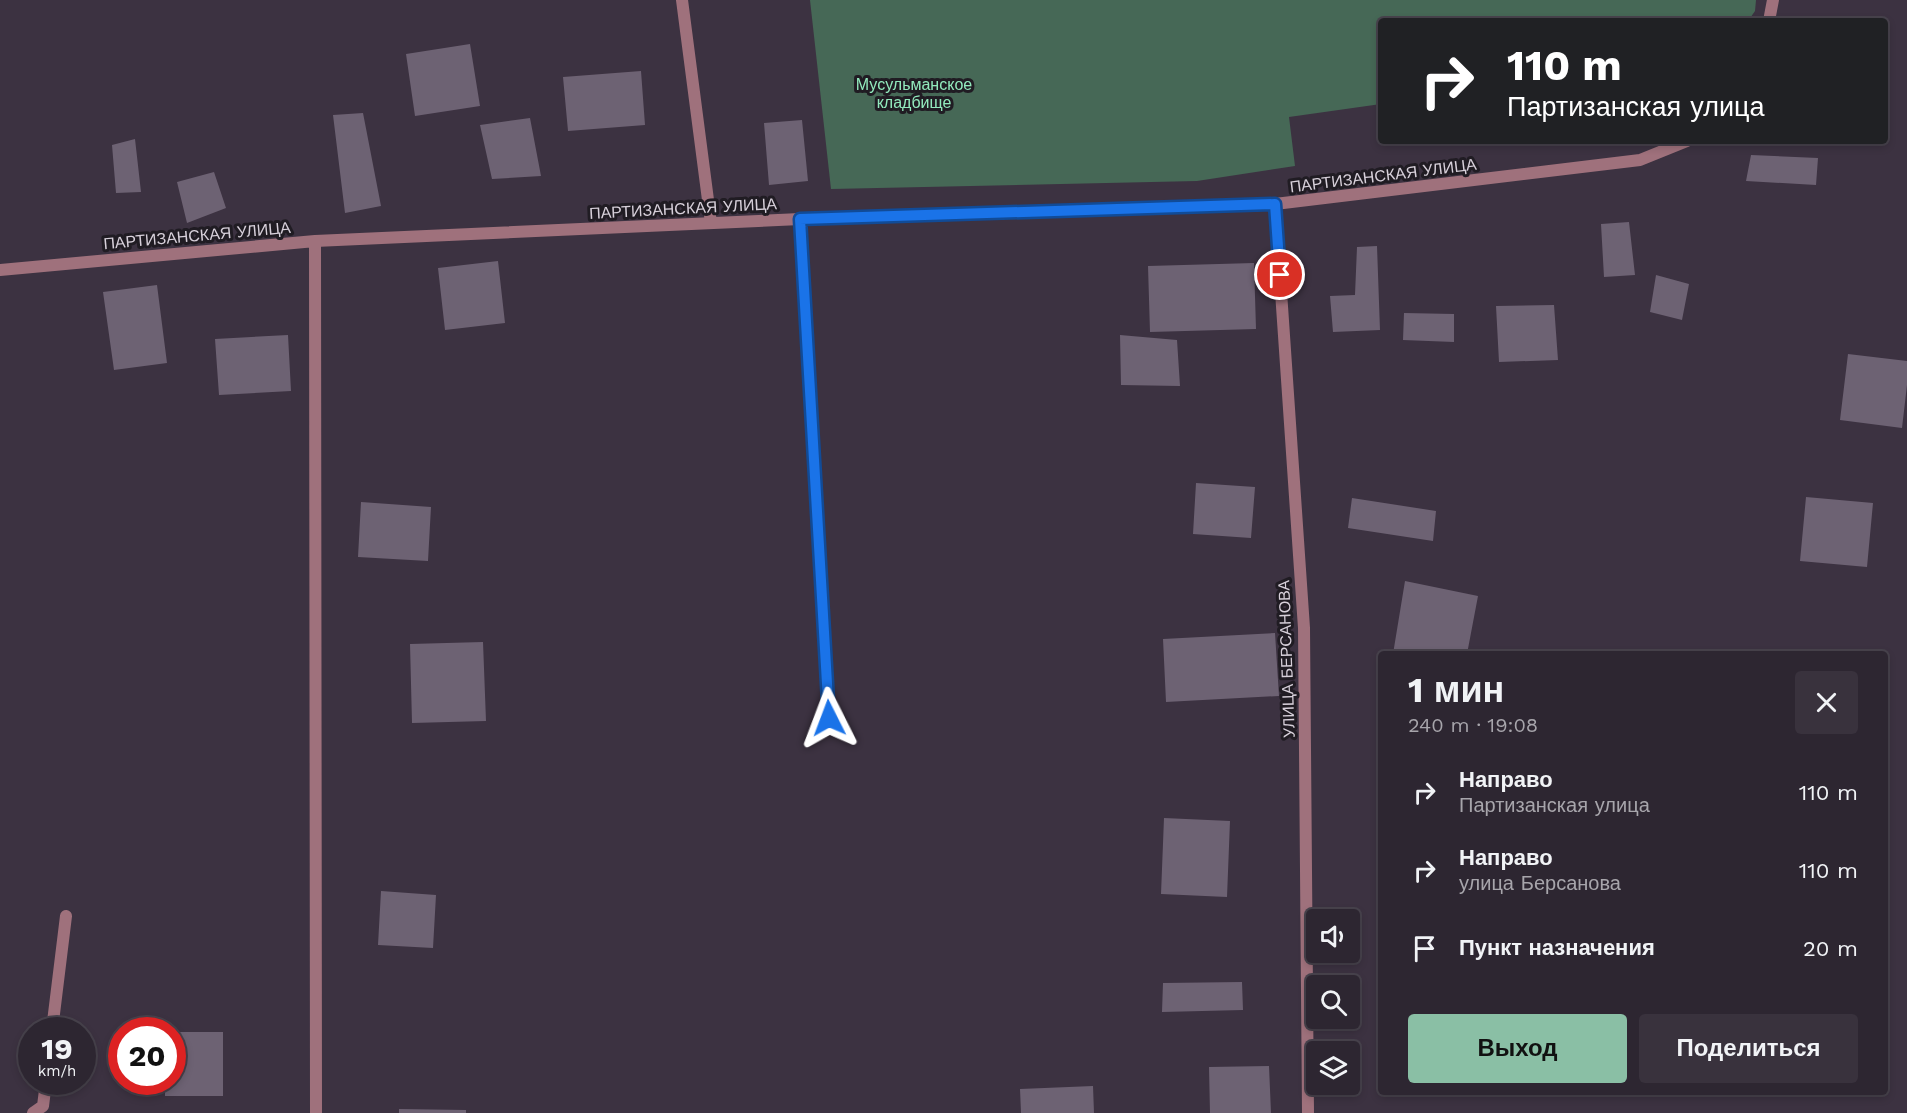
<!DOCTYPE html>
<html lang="ru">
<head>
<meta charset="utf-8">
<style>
	:root { --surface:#2d2631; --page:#39323d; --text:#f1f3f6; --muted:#a7a5ab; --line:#48434d; --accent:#8abfa5 }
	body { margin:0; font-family:"Work Sans",sans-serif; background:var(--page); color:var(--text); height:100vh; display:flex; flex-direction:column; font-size:22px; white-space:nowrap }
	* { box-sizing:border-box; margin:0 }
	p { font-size:20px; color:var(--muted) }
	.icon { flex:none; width:33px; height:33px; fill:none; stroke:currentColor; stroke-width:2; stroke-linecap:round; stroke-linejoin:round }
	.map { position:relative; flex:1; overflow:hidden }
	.sheet { position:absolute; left:1378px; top:651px; width:510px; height:444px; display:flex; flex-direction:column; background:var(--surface); border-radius:6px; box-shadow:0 3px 9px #0003,0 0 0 2px var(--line) }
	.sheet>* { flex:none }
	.top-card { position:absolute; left:1378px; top:18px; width:510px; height:126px; border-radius:6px; box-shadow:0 3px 9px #0003,0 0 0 2px var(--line); background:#202124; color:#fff; overflow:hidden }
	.tools { position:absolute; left:1306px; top:909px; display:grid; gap:12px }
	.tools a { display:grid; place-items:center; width:54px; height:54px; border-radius:6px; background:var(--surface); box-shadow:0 3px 9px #0003,0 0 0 2px var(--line); font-size:30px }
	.speed { position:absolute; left:18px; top:1017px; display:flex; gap:12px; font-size:30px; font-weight:700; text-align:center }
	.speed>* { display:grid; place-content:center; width:78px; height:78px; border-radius:50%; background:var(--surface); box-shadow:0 3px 9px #0003,0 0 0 2px var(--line); line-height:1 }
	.speed small { font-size:15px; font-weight:400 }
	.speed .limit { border:9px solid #d22; background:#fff; color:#111 }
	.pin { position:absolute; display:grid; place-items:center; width:51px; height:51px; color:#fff; margin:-26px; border:3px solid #fff; border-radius:50%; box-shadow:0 2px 6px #0007 }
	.me { position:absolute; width:66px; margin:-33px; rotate:357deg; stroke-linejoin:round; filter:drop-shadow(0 0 4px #0008) }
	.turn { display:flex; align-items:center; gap:21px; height:126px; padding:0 30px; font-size:27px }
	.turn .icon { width:78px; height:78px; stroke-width:2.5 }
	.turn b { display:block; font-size:42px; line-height:51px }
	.round { display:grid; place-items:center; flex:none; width:63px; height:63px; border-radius:6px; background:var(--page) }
	.summary { display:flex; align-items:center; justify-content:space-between; height:102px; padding:0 30px }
	h1 { font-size:36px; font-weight:700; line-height:45px }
	.cta { display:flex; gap:12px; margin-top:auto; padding:12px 30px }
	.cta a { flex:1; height:69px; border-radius:6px; background:var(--accent); color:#111; font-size:24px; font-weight:700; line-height:69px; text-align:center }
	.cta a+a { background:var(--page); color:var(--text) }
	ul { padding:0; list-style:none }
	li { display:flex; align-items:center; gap:18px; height:78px; padding:0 30px }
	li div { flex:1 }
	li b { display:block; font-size:22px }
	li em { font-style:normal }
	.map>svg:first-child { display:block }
	.green { fill:#466856 }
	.building { fill:#6d6273 }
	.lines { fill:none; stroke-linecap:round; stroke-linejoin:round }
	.lane { stroke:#9f717c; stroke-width:12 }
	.street { stroke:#9f717c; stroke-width:12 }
	.route-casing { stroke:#114b97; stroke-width:15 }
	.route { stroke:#1a73e8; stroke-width:10 }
	.labels { text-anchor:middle; stroke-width:6; stroke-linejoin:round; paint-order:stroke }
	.park-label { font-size:16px; fill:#92eabd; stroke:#201c23 }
	.street-label { font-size:16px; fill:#d7d0da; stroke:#201c23 }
</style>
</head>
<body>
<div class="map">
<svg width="1907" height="1113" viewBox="0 0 1907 1113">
	<rect width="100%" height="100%" fill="#3c3241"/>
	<path class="green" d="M810,0H1756L1755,11L1748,21H1382L1381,104L1289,117L1295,166L1197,181L831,189Z"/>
	<path class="building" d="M470,44L480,106L415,116L406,54Z
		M641,71L645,125L568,131L563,77Z
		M363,113L381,206L345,213L333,115Z
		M530,118L541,176L492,179L480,125Z
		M802,120L808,181L769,185L764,123Z
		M135,139L141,192L116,193L112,145Z
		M1751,155L1818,158L1816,185L1746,181Z
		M214,172L226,208L187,223L177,182Z
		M1629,222L1635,275L1604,277L1601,224Z
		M1377,246L1380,330L1333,332L1330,296L1355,295L1357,247Z
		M498,261L505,323L445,330L438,268Z
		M1254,263L1256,329L1150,332L1148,266Z
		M1656,275L1689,284L1682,320L1650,312Z
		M157,285L167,363L114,370L103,292Z
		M1554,305L1558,360L1499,362L1496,306Z
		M1404,313L1454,314V342L1403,340Z
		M288,335L291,391L219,395L215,339Z
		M1120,335L1177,340L1180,386L1121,385Z
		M1848,354L1907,361V385L1902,428L1840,420Z
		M1196,483L1255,487L1251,538L1193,534Z
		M1806,497L1873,503L1867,567L1800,561Z
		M1352,498L1436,511L1433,541L1348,528Z
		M361,502L431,507L428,561L358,557Z
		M1405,581L1478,596L1467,654H1393Z
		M1275,633L1279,696L1166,702L1163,639Z
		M483,642L486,721L412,723L410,644Z
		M1378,699H1382V760H1380Z
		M1164,818L1230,821L1227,897L1161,894Z
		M381,891L436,895L433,948L378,945Z
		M1242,982L1243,1010L1162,1012L1163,983Z
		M172,1032H223V1096H165V1082H172Z
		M1269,1066L1271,1113H1210L1209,1067Z
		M1093,1086L1094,1113H1021L1020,1089Z
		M399,1109L466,1110V1113H399Z"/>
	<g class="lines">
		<path class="lane" d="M682,0L711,223
			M800,219L829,718
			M52,1030L66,916
			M33,1113L43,1106L46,1082"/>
		<path class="street" d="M1769,21L1773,0
			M1275,204L1304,628L1308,1113
			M315,241L316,1113
			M0,270L315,241L800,219L1275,204L1640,160L1687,141"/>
	</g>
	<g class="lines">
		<g class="route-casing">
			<path id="route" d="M829,718L800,219L1275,204L1280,275"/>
		</g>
		<use href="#route" class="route"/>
	</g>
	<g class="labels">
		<g class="park-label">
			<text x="914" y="90">Мусульманское<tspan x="914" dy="18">кладбище</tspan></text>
		</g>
		<g class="street-label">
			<text transform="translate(1383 175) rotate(-7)" y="6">ПАРТИЗАНСКАЯ УЛИЦА</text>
			<text transform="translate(683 208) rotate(-3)" y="6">ПАРТИЗАНСКАЯ УЛИЦА</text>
			<text transform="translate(197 235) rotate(-5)" y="6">ПАРТИЗАНСКАЯ УЛИЦА</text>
			<text transform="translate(1286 659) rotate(-92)" y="6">УЛИЦА БЕРСАНОВА</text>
		</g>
	</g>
</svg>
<div class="tools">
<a><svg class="icon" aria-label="sound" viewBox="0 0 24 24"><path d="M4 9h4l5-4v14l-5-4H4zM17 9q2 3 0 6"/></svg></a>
<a><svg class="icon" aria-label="search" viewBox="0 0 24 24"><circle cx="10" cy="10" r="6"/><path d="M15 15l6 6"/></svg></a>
<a><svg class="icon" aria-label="layers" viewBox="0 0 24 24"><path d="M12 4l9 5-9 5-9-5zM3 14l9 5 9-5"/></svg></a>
</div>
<div class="speed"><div>19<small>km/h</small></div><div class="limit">20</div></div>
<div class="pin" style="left:1280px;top:275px;background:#d93025"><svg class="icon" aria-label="arrive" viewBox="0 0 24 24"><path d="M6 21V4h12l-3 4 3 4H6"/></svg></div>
<svg class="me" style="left:829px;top:718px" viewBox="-20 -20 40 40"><path d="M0-17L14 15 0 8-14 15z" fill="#1a73e8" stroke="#fff" stroke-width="4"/></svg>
<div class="top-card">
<div class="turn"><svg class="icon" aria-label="right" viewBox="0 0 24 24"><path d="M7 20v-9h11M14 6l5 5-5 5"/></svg><div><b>110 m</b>Партизанская улица</div></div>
</div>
<section class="sheet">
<div class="summary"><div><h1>1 мин</h1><p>240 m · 19:08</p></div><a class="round"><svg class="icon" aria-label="close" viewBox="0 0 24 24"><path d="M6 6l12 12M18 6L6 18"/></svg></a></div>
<ul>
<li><svg class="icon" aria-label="right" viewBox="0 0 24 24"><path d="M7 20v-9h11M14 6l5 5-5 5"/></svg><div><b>Направо</b><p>Партизанская улица</p></div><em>110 m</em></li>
<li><svg class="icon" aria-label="right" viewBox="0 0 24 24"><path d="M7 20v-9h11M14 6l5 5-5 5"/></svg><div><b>Направо</b><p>улица Берсанова</p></div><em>110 m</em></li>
<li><svg class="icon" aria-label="arrive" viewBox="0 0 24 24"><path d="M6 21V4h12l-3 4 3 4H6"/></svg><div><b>Пункт назначения</b></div><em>20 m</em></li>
</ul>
<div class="cta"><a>Выход</a><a>Поделиться</a></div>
</section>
</div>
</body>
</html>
